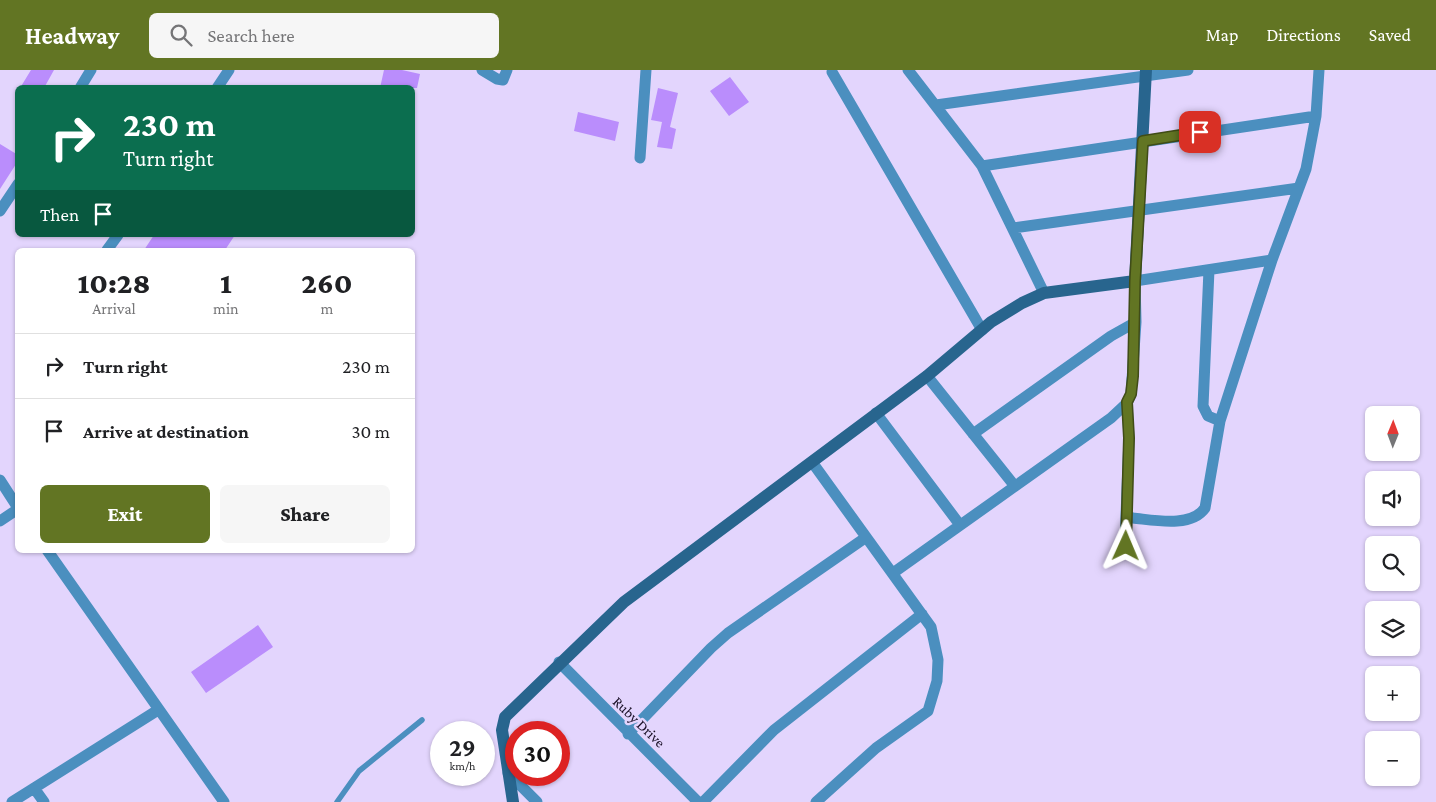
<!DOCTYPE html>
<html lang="en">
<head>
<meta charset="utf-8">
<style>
	:root { --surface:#fff; --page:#f6f6f6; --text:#202124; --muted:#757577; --line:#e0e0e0; --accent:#627523 }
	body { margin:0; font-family:"Crimson Pro",serif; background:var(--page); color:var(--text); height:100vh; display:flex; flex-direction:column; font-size:19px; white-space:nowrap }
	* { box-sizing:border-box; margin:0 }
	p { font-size:16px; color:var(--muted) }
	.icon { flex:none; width:28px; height:28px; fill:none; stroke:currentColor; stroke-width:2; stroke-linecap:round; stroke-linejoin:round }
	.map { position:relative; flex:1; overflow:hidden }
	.side { position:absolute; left:15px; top:178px; width:400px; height:305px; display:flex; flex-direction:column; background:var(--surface); border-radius:8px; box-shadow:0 1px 4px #0004 }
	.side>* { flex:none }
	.banner { position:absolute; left:15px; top:15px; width:400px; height:152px; border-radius:8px; box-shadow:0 1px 4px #0004; background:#0b6e4f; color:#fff; overflow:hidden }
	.needle { width:32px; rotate:1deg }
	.tools { position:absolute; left:1365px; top:336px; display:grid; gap:10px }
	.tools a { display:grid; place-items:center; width:55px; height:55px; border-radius:8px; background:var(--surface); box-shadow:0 1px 4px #0004; font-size:25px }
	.speed { position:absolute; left:430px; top:651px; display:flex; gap:10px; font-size:25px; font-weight:700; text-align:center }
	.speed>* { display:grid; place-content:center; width:65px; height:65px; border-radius:50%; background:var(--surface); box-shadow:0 1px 4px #0004; line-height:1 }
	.speed small { font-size:12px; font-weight:400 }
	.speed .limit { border:8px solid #d22; background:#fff; color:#111 }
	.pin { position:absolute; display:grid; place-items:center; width:42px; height:42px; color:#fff; margin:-21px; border-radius:10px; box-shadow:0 2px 8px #0006 }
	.me { position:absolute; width:55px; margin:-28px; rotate:1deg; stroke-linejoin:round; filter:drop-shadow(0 0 4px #0008) }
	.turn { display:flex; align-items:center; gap:18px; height:105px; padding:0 25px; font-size:22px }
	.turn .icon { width:65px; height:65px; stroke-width:2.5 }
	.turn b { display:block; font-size:35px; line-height:42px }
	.then { display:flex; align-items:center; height:48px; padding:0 25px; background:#0003; gap:10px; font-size:19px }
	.eta { display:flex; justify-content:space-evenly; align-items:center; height:85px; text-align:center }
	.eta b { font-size:30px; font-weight:800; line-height:35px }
	.primary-button { display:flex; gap:10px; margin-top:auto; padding:10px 25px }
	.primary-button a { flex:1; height:58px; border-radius:8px; background:var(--accent); color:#fff; font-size:20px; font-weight:800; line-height:58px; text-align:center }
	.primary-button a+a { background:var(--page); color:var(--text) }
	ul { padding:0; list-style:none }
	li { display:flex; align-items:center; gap:15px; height:65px; padding:0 25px; border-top:1px solid var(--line) }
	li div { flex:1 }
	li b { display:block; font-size:19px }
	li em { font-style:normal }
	header { display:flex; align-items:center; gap:30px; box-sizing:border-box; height:70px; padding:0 25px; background:var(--accent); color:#fff }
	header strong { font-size:24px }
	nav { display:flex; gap:28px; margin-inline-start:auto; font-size:18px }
	.search { width:350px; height:45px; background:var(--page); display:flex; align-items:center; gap:12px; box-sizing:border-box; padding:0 18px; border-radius:8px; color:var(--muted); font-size:19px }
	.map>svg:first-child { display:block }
	.building { fill:#ba8dfc }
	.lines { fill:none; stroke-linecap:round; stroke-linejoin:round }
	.lane { stroke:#4b8fbf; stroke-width:5.5 }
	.street { stroke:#4b8fbf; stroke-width:11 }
	.secondary { stroke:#28658e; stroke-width:12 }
	.route-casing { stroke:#404c17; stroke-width:12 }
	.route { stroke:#627523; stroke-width:9 }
	.labels { text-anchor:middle; stroke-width:5; stroke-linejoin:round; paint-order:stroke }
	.street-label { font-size:15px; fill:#1a1027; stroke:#e3d5fd }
</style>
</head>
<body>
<header>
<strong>Headway</strong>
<div class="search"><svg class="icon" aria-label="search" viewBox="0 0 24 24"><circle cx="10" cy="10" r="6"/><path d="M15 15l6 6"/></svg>Search here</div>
<nav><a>Map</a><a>Directions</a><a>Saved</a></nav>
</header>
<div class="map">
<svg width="1436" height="732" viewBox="0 0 1436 732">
	<rect width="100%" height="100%" fill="#e3d5fd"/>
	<path class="building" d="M31,0H54L44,18H20Z
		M384,0H402L420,4L417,18H380Z
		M730,7L749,32L729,46L710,21Z
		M658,18L678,23L670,57L676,59L672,79L657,77L662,52L651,50Z
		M578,42L619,52L615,71L574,61Z
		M0,74L18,85V91L0,119Z
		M154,165H235L225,180H144Z
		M258,555L273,577L206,623L191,602Z"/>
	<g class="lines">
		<path class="lane" d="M337,732L359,701L422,650"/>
		<path class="street" d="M482,0L497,9L503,10L507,0
			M908,0L982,96L1044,223
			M832,2L982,260
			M80,18L91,0
			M217,18L229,0
			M936,35L1188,0
			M640,88L646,0
			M982,96L1316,46
			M0,141L18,114
			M1013,158L1299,118
			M107,180L118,165
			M1209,200L1203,336L1208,346L1220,351L1272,190L1306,99L1316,46L1319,0
			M927,306L1014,415
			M1127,333L1129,368L1126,446L1133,448C1154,450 1191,458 1205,438L1220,351
			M876,343L960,455
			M973,364L1111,266L1136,252
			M812,392L931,557L938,590L937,611L928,641L876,678L816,732
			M0,410L18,438
			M0,451L18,439
			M1125,477L1126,446
			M47,480L224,732
			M893,503L1111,348L1127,333L1131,324L1136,252L1135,211L1272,190
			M559,592L698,732
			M628,664L711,578L728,563L865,468
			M508,703L537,732
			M34,718L44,732
			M12,732L158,640
			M703,732L774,660L922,544"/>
		<path class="secondary" d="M513,732L502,660L505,647L624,532L927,306L991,252L1022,233L1044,223L1135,211L1146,0"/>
	</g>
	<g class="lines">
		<g class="route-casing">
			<path id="route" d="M1126,476L1129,368L1127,332L1131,324L1133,306L1135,211L1143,71L1200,62"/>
		</g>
		<use href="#route" class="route"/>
	</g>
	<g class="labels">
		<g class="street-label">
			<text transform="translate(639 652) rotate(44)" y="5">Ruby Drive</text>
		</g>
	</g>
</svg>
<div class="tools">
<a><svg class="needle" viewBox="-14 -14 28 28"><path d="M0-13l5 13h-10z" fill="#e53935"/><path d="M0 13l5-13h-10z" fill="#757577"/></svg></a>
<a><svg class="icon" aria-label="sound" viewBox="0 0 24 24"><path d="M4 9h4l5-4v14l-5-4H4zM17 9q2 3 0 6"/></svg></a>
<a><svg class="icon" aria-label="search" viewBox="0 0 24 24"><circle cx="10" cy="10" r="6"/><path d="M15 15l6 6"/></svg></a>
<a><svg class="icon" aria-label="layers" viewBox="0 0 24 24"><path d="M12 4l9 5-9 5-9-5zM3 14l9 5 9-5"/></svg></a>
<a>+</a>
<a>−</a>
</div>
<div class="speed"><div>29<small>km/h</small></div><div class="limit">30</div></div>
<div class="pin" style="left:1200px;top:62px;background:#d93025"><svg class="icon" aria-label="arrive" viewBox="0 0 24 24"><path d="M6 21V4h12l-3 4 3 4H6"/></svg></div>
<svg class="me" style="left:1126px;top:476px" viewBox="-20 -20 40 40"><path d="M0-17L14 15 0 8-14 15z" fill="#627523" stroke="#fff" stroke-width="4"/></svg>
<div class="banner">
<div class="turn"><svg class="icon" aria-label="right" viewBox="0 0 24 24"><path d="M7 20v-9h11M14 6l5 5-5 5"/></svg><div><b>230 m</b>Turn right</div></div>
<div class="then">Then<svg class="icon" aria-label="arrive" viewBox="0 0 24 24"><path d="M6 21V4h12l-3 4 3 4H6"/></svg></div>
</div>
<section class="side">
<div class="eta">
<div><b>10:28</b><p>Arrival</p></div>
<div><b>1</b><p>min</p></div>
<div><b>260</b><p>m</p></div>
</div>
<ul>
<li><svg class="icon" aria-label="right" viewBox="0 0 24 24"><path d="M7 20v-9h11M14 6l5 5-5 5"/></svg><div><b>Turn right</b></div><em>230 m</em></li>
<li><svg class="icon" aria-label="arrive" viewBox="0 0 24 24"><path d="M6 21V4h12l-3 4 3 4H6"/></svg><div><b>Arrive at destination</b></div><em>30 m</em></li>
</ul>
<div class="primary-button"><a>Exit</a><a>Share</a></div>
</section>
</div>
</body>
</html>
